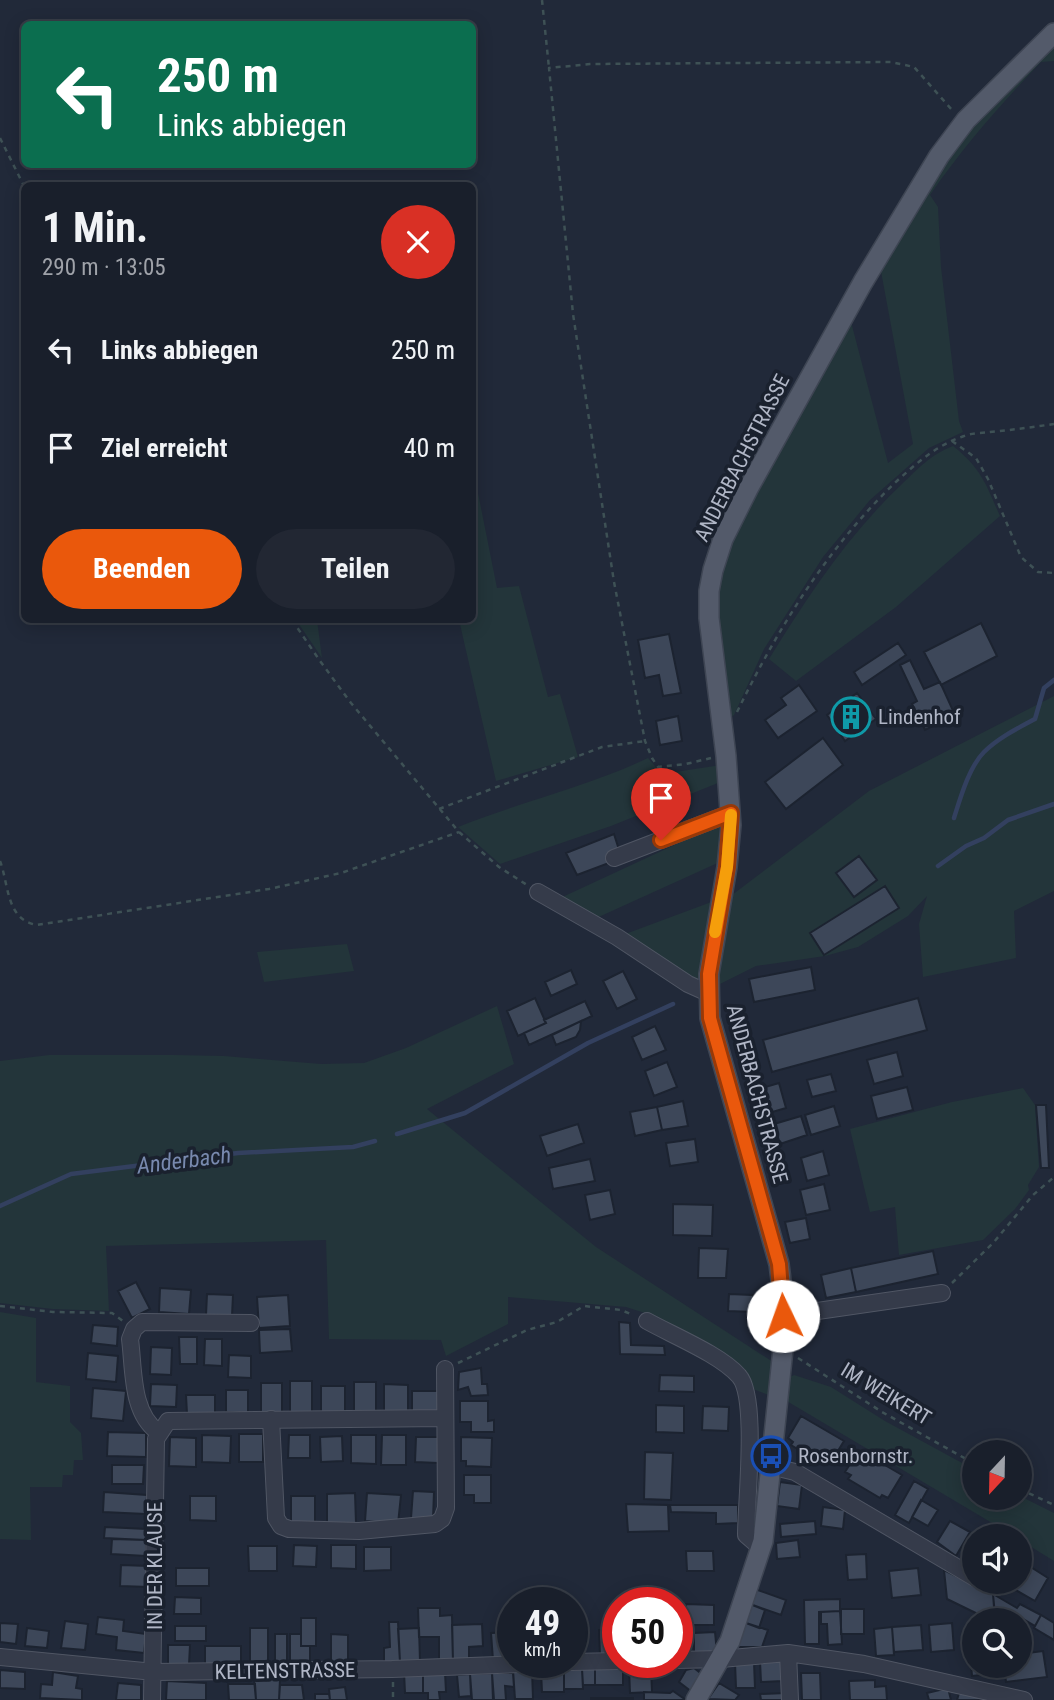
<!DOCTYPE html>
<html lang="de">
<head>
<meta charset="utf-8">
<style>
	:root { --surface:#191f2b; --page:#222733; --text:#f1f3f6; --muted:#9fa2a9; --line:#373d47; --accent:#ea580c }
	body { margin:0; font-family:"Roboto Condensed",sans-serif; background:var(--page); color:var(--text); height:100vh; display:flex; flex-direction:column; font-size:26px; white-space:nowrap }
	* { box-sizing:border-box; margin:0 }
	p { font-size:23px; color:var(--muted) }
	.icon { flex:none; width:38px; height:38px; fill:none; stroke:currentColor; stroke-width:2; stroke-linecap:round; stroke-linejoin:round }
	.map { position:relative; flex:1; overflow:hidden }
	.details { position:absolute; left:21px; top:182px; width:455px; height:441px; display:flex; flex-direction:column; background:var(--surface); border-radius:10px; box-shadow:0 4px 18px #0003,0 0 0 2px var(--line) }
	.details>* { flex:none }
	.banner { position:absolute; left:21px; top:21px; width:455px; height:147px; border-radius:10px; box-shadow:0 4px 18px #0003,0 0 0 2px var(--line); background:#0b6e4f; color:#fff; overflow:hidden }
	.needle { width:46px; rotate:202deg }
	.controls { position:absolute; left:962px; top:1440px; display:grid; gap:14px }
	.controls a { display:grid; place-items:center; width:70px; height:70px; border-radius:50%; background:var(--surface); box-shadow:0 4px 18px #0003,0 0 0 2px var(--line); font-size:35px }
	.speed { position:absolute; left:497px; top:1587px; display:flex; gap:14px; font-size:35px; font-weight:700; text-align:center }
	.speed>* { display:grid; place-content:center; width:91px; height:91px; border-radius:50%; background:var(--surface); box-shadow:0 4px 18px #0003,0 0 0 2px var(--line); line-height:1 }
	.speed small { font-size:18px; font-weight:400 }
	.speed .limit { border:10px solid #d22; background:#fff; color:#111 }
	.pin { position:absolute; display:grid; place-items:center; width:60px; height:60px; color:#fff; margin:-72px -30px; border-radius:50% 50% 50% 0; rotate:-45deg; box-shadow:0 0 7px #0007 }
	.pin .icon { rotate:45deg }
	.me { position:absolute; width:77px; margin:-38px; rotate:357deg; stroke-linejoin:round; filter:drop-shadow(0 0 5px #0008) }
	.turn { display:flex; align-items:center; gap:24px; height:147px; padding:0 21px; font-size:32px }
	.turn .icon { width:91px; height:91px; stroke-width:2.5 }
	.turn b { display:block; font-size:49px; line-height:60px }
	.round { display:grid; place-items:center; flex:none; width:74px; height:74px; border-radius:37px; background:var(--page) }
	.summary { display:flex; align-items:center; justify-content:space-between; height:119px; padding:0 21px }
	h1 { font-size:42px; font-weight:700; line-height:52px }
	.action { display:flex; gap:14px; margin-top:auto; padding:14px 21px }
	.action a { flex:1; height:80px; border-radius:42px; background:var(--accent); color:#fff; font-size:28px; font-weight:700; line-height:80px; text-align:center }
	.action a+a { background:var(--page); color:var(--text) }
	ul { padding:0; list-style:none }
	li { display:flex; align-items:center; gap:21px; height:98px; padding:0 21px }
	li div { flex:1 }
	li b { display:block; font-size:26px }
	li em { font-style:normal }
	.map>svg:first-child { display:block }
	.green { fill:#23353a }
	.lines { fill:none; stroke-linecap:round; stroke-linejoin:round }
	.stream { stroke:#33405f; stroke-width:4.5 }
	.building { fill:#3d4759; stroke:#1c2330; stroke-width:2 }
	.minor-casing { stroke:#505664; stroke-width:18 }
	.major-casing { stroke:#3e4553; stroke-width:22 }
	.path { stroke:#3e5155; stroke-width:2.5; stroke-dasharray:5 5; stroke-linecap:butt }
	.minor { stroke:#353b4a; stroke-width:16 }
	.major { stroke:#535a6a; stroke-width:19 }
	.route-casing { stroke:#983908; stroke-width:18 }
	.route { stroke:#ea580c; stroke-width:12 }
	.slow { stroke:#f59e0b; stroke-width:12 }
	.labels { text-anchor:middle; stroke-width:7; stroke-linejoin:round; paint-order:stroke }
	.street-label { font-size:21px; fill:#b0b6c6; stroke:#1a212e }
	.poi-label { font-size:21px; fill:#b0b6c6; stroke:#1a212e; text-anchor:start }
	.water-label { font-size:23px; font-style:italic; fill:#7889ae; stroke:#1a212e }
</style>
</head>
<body>
<div class="map">
<svg width="1054" height="1700" viewBox="0 0 1054 1700">
	<rect width="100%" height="100%" fill="#212939"/>
	<path class="green" d="M1054,42V61L1041,62C1000,105 964,146 930,195L938,207L941,267L959,421L963,432L929,448L870,500L823,557L764,649L734,715L730,718L715,618L723,552L850,318L888,463L913,444L880,266L964,134Z
		M953,446C981,468 986,484 1000,516L896,607L796,681L769,659C808,596 848,535 902,484C919,468 930,455 953,446Z
		M473,468L497,588L519,586L548,697L560,694L578,757L496,781L459,620H472Z
		M296,620H317L322,658Z
		M1054,696V891L1014,911L1016,958L923,977L919,924L927,896L908,916L858,947L825,956L756,966L712,988L732,895L869,791Z
		M648,758L662,774L721,765L723,781L611,826L500,864L458,827C520,802 587,787 648,758Z
		M724,822L722,861L592,920L556,900Z
		M714,901L701,982L693,984L620,936Z
		M347,944L354,971L264,982L257,952Z
		M497,1006L514,1064L427,1109L596,1247L773,1362L771,1396L753,1389L751,1381L738,1367L648,1314L626,1307L508,1297V1324L446,1356L441,1340L329,1339L326,1240L106,1246L109,1311L53,1309L0,1303V1061L49,1055H174L224,1056L321,1064L364,1063L406,1048Z
		M1023,1088L1035,1105L1039,1167L1028,1185L1029,1190L1015,1209L983,1240L899,1255L895,1207L870,1212L850,1129L952,1102Z
		M0,1312L36,1318V1382L70,1386V1422L81,1433L83,1460H74L73,1475H63L62,1487H30L31,1540L0,1539Z
		M794,1375L831,1387L885,1421L975,1470V1498H1020V1496L1054,1513V1561L1020,1540V1536H1014L785,1400L788,1378Z"/>
	<g class="lines">
		<path class="stream" d="M954,818C960,799 969,767 984,752C998,738 1018,728 1035,719L1044,688L1054,680
			M938,866L966,846L984,838L1008,820L1054,804
			M397,1134L465,1113L588,1043L673,1004
			M0,1206L71,1174L238,1153L353,1147L375,1141"/>
	</g>
	<path class="building" d="M981,623L997,656L941,685L924,652Z
		M669,634L681,693L663,696L659,675L645,678L638,640Z
		M898,643L906,655L862,685L854,672Z
		M910,660L924,689L940,682L955,715L925,730L912,704L917,701L900,665Z
		M799,685L817,711L778,738L765,720L786,705L781,698Z
		M857,693L876,719L845,741L827,715Z
		M678,716L682,741L660,745L656,721Z
		M823,738L843,765L786,809L765,782Z
		M614,834L620,853L609,863L577,875L566,853Z
		M859,856L877,880L854,897L836,873Z
		M885,886L899,908L824,955L810,933Z
		M811,967L815,990L754,1002L749,979Z
		M571,970L577,984L551,996L545,982Z
		M623,971L637,999L617,1009L603,981Z
		M535,998L546,1023L518,1036L507,1011Z
		M918,998L927,1030L772,1072L763,1040Z
		M585,1001L592,1016L529,1045L524,1033L546,1023L544,1020Z
		M581,1021L580,1030L576,1037L556,1045L552,1035Z
		M655,1026L666,1050L642,1060L632,1037Z
		M897,1052L903,1076L874,1084L867,1060Z
		M667,1062L677,1087L654,1096L645,1071Z
		M831,1074L836,1091L812,1097L807,1080Z
		M779,1083L786,1108L755,1117L748,1092Z
		M907,1087L913,1110L877,1119L871,1096Z
		M683,1101L688,1126L662,1130L657,1107Z
		M1036,1105H1046L1049,1168H1041Z
		M834,1106L840,1126L811,1135L805,1115Z
		M657,1107L662,1130L635,1136L630,1112Z
		M801,1116L807,1135L780,1144L774,1124Z
		M578,1124L584,1143L547,1156L540,1136Z
		M695,1139L698,1162L670,1166L666,1143Z
		M823,1151L829,1175L807,1181L801,1158Z
		M590,1159L595,1181L553,1189L549,1168Z
		M824,1184L830,1210L806,1215L800,1190Z
		M610,1190L615,1214L590,1220L585,1195Z
		M673,1204L713,1205L712,1236L673,1235Z
		M806,1218L810,1239L790,1243L785,1222Z
		M699,1248L728,1249L726,1278H698Z
		M933,1251L938,1274L856,1292L851,1268Z
		M851,1268L856,1292L826,1298L821,1275Z
		M136,1282L150,1309L132,1318L118,1291Z
		M160,1288L191,1290L189,1314L159,1312Z
		M207,1294L233,1295L232,1316L206,1315Z
		M729,1294L753,1295V1312L728,1311Z
		M288,1295L290,1326L259,1328L257,1297Z
		M619,1322L630,1323L631,1345L664,1346L665,1355L620,1354Z
		M93,1325L118,1327L117,1346L91,1343Z
		M290,1329L292,1351L260,1353L259,1330Z
		M179,1337H197V1364H180Z
		M205,1339H222V1366L204,1365Z
		M151,1347L172,1348L171,1375L150,1374Z
		M88,1353L118,1356L116,1382L86,1379Z
		M229,1355L251,1356V1378L228,1377Z
		M481,1368L482,1384H487L488,1395L471,1396L468,1387L458,1390L459,1372Z
		M660,1375L694,1376V1392L659,1391Z
		M290,1381H312V1412H290Z
		M354,1382H376V1414H354Z
		M261,1383H282V1413H261Z
		M151,1384L177,1385L176,1407L150,1406Z
		M384,1384L408,1385V1414H384Z
		M321,1386H345V1412H321Z
		M93,1388L126,1391L123,1421L91,1418Z
		M226,1390H248V1413L226,1412Z
		M412,1391H438V1414L412,1415Z
		M186,1395H215V1413L187,1414Z
		M460,1401H488V1421L494,1420V1432H471V1422H460Z
		M656,1405L684,1406V1433L656,1432Z
		M703,1406L729,1407L728,1431L702,1430Z
		M801,1416L844,1441L830,1464L824,1461L822,1464L791,1445L793,1442L788,1438Z
		M108,1432L146,1433V1457L107,1456Z
		M239,1434H263V1462H239Z
		M202,1435L231,1436L230,1463L202,1462Z
		M289,1435H310V1458H288Z
		M351,1435H376V1464L351,1463Z
		M382,1435H406V1465H381Z
		M342,1436L343,1461L321,1462L320,1437Z
		M170,1437L196,1438V1467L169,1466Z
		M416,1437H438V1463L415,1462Z
		M461,1437L492,1438L491,1467L466,1466V1461H461Z
		M859,1450L902,1475L888,1498L882,1495L880,1498L848,1479L851,1475L845,1472Z
		M645,1452L673,1453L671,1500L644,1499Z
		M112,1465H144L143,1484H112Z
		M464,1475H491V1503H474V1495H464Z
		M914,1481L928,1489L909,1523L895,1515Z
		M780,1482L802,1485L799,1509L777,1506Z
		M413,1491L434,1492L433,1519L411,1518Z
		M104,1492L147,1495L146,1514L103,1512Z
		M355,1493L356,1523L327,1524V1494Z
		M367,1493L401,1495L398,1524L365,1521Z
		M190,1496H216V1521L190,1520Z
		M291,1496H315V1522H291Z
		M921,1500L938,1510L928,1526L912,1517Z
		M626,1504L668,1505L669,1531L628,1532Z
		M670,1505H738V1523L716,1524V1513L671,1512Z
		M823,1507L845,1510L843,1529L821,1526Z
		M815,1521L816,1534L781,1537L780,1524Z
		M950,1521L970,1532L956,1556L937,1542Z
		M105,1527L147,1529L146,1540L104,1538Z
		M112,1539L146,1540V1556L111,1554Z
		M798,1540L800,1557L777,1559L776,1543Z
		M294,1545L317,1546L316,1567L293,1566Z
		M331,1545H356V1569L331,1568Z
		M248,1546H277V1571H249Z
		M364,1547H391V1570L364,1571Z
		M686,1551H713L714,1571H687Z
		M1020,1553L1031,1560L1020,1575Z
		M866,1554L867,1579L848,1580L846,1555Z
		M1026,1564L1048,1578L1035,1601L1012,1588L1016,1582H1020V1575Z
		M121,1565L149,1566V1587L120,1586Z
		M176,1568H209V1586H176Z
		M918,1568L921,1595L892,1598L889,1571Z
		M944,1570L993,1594L995,1620H990L947,1599Z
		M755,1589L786,1600L781,1615L750,1604Z
		M993,1594L1017,1608L1020,1604L1041,1615L1035,1626L1018,1616L1016,1620H1005L995,1615Z
		M175,1597L201,1598V1614H174Z
		M840,1599V1611L819,1612V1644H805L804,1600Z
		M686,1604L714,1605V1625H686Z
		M750,1604L765,1610L759,1628L743,1622Z
		M418,1608H440V1616L452,1615L453,1662H439V1637H419Z
		M841,1609H864V1634H841Z
		M840,1611L842,1644L828,1645L827,1624H821V1612Z
		M1041,1615L1054,1623V1640L1034,1628Z
		M98,1617L124,1620L123,1631L146,1634L144,1653L116,1650L117,1637L96,1634Z
		M301,1618H316V1646H301Z
		M65,1621L88,1624L85,1650L61,1648Z
		M389,1622H398L400,1662H384V1648L390,1647Z
		M743,1622L768,1630L762,1647H735Z
		M0,1623L18,1624L16,1644L0,1642Z
		M952,1623L954,1650L931,1652L929,1625Z
		M482,1624L483,1646L469,1647V1661L453,1662L452,1625Z
		M921,1625L923,1650L894,1652L892,1627Z
		M175,1626H206V1641H175Z
		M892,1627L894,1655L876,1656L874,1629Z
		M27,1628L49,1631L47,1648L25,1646Z
		M250,1628H268V1665H250Z
		M419,1628L420,1661L400,1662L398,1629Z
		M599,1630H618V1655H600Z
		M513,1632V1659L493,1660L491,1633Z
		M715,1632L717,1653L694,1654V1633Z
		M275,1634H287V1666H275Z
		M290,1634H301V1646H310V1666H290Z
		M331,1634L348,1635V1663H331Z
		M168,1645H190L189,1665L168,1664Z
		M205,1646H241V1665H205Z
		M970,1651H975V1666H997L998,1673L972,1676Z
		M1043,1651L1047,1677L1006,1682L1004,1666H1020V1654Z
		M760,1661H783V1681L761,1682Z
		M735,1662H754L755,1688H736Z
		M623,1668V1685H595V1669Z
		M629,1668H651L652,1692L630,1693Z
		M694,1668L703,1675L692,1692L679,1682L686,1670Z
		M532,1669L533,1699H515L513,1670Z
		M582,1669L583,1689H564V1670Z
		M582,1669H595V1685H583Z
		M0,1670L25,1672V1689L0,1688Z
		M564,1670V1692H542L541,1671Z
		M53,1672L78,1676L76,1688L82,1689V1700L40,1698L41,1684L52,1685Z
		M404,1672H423V1693H405Z
		M423,1672H445L446,1692H439L440,1700H428V1693H423Z
		M492,1673L493,1700H472L470,1674Z
		M492,1673H513L514,1687L505,1686L506,1700H494Z
		M801,1673H820L821,1700H802Z
		M470,1674L471,1696L459,1697L457,1675Z
		M254,1679H280L279,1700H256Z
		M875,1680V1687L886,1686L887,1700H850L849,1681Z
		M167,1681L206,1683V1700H166Z
		M118,1683L141,1685V1700H116Z
		M719,1683L739,1695L735,1700L708,1699Z
		M228,1684H255L256,1700H229Z
		M280,1685H302L304,1700H279Z
		M345,1687L347,1700H330L329,1689Z
		M948,1688L951,1700H929L927,1693Z
		M673,1691L686,1700H644V1692L670,1693Z
		M786,1693V1700H761L760,1694Z
		M959,1693L984,1698V1700H957Z
		M315,1694H329L330,1700H315Z
		M591,1698H633V1700H591Z"/>
	<g class="lines">
		<g class="minor-casing">
			<path id="minor" d="M614,858L731,813
				M538,892L617,937L688,984L708,993
				M783,1316L942,1293
				M647,1321C672,1335 721,1355 739,1376C758,1397 746,1502 746,1535L761,1548
				M271,1419L276,1518L281,1526L289,1529L359,1531L435,1524L442,1519L446,1508L445,1369
				M158,1432C131,1413 134,1370 130,1339L134,1329L142,1322L251,1323
				M770,1466L795,1472L975,1578
				M984,1582L997,1587
				M788,1653L790,1700
				M0,1657L154,1672L392,1669L571,1662
				M677,1660L721,1659L788,1653L864,1664L1024,1700
				M572,1662L618,1661
				M152,1700L156,1439L168,1421L444,1418"/>
		</g>
		<g class="major-casing">
			<path id="major" d="M696,1700L730,1641L763,1541L783,1349L782,1288L779,1264L710,1018L709,974L727,867L731,825L726,756L709,618V591L713,570L723,539L748,489L863,282L939,156L966,120L1054,33"/>
		</g>
		<path class="path" d="M542,0L549,68
			M0,138L24,186
			M952,441L976,458L988,479L1021,557L1038,572L1054,573
			M292,620L320,661L351,703L459,832L499,867L527,885
			M737,712C778,628 829,545 898,480C918,462 937,445 964,436C972,433 982,433 990,432C1012,430 1033,427 1054,424
			M711,758L686,764L658,767L652,758L645,741L614,582L573,314L549,68L590,64L891,62L914,67L952,110
			M439,809L602,747L645,741
			M0,861C9,885 6,920 37,925L269,889L341,873L459,832
			M952,1283L994,1242L1033,1195L1054,1177
			M0,1306L53,1312L112,1313L123,1321
			M798,1358L882,1412L975,1464
			M458,1363L527,1330L557,1322L584,1306L621,1310L633,1315
			M1020,1489L1054,1505
			M393,1682V1700"/>
		<use href="#minor" class="minor"/>
		<use href="#major" class="major"/>
	</g>
	<g class="lines">
		<g class="route-casing">
			<path id="route" d="M661,840L731,813L727,867L709,974L710,1018L779,1264L783,1316"/>
		</g>
		<use href="#route" class="route"/>
		<path class="slow" d="M715,932L727,867L731,815"/>
	</g>
	<defs>
		<g id="building-ring" transform="scale(2.0125)"><circle r="9.5" fill="#1a212e" stroke="#0f9aa8" stroke-width="1.5"/><path d="M-4-6H4V6H1V3H-1V6H-4ZM-2.5-4.3h1.7v1.8h-1.7ZM.8-4.3h1.7v1.8H.8ZM-2.5-1h1.7V.8h-1.7ZM.8-1h1.7V.8H.8Z" fill="#0f9aa8"/></g>
		<g id="bus-ring" transform="scale(2.0125)"><circle r="9.5" fill="#1a212e" stroke="#1a4fb4" stroke-width="1.5"/><path d="M-5-6H5V4H4V6H2V4H-2V6H-4V4H-5ZM-3.5-4V0h7V-4ZM-3.5 1.2v1.5H-2V1.2ZM2 1.2v1.5H3.5V1.2Z" fill="#1a4fb4"/></g>
	</defs>
	<g fill-rule="evenodd">
		<use href="#building-ring" x="851" y="717"/>
		<use href="#bus-ring" x="771" y="1456"/>
	</g>
	<g class="labels">
		<g class="street-label">
			<text transform="translate(742 458) rotate(-63)" y="7">ANDERBACHSTRASSE</text>
			<text transform="translate(757 1094) rotate(75)" y="7">ANDERBACHSTRASSE</text>
			<text transform="translate(886 1394) rotate(31)" y="7">IM WEIKERT</text>
			<text transform="translate(155 1566) rotate(-90)" y="7">IN DER KLAUSE</text>
			<text transform="translate(285 1671) rotate(-1)" y="7">KELTENSTRASSE</text>
		</g>
		<g class="poi-label">
			<text x="878" y="724">Lindenhof</text>
			<text x="798" y="1463">Rosenbornstr.</text>
		</g>
		<g class="water-label">
			<text transform="translate(184 1160) rotate(-7)" y="8">Anderbach</text>
		</g>
	</g>
</svg>
<div class="controls">
<a><svg class="needle" viewBox="-14 -14 28 28"><path d="M0-13l5 13h-10z" fill="#e53935"/><path d="M0 13l5-13h-10z" fill="#9fa2a9"/></svg></a>
<a><svg class="icon" aria-label="sound" viewBox="0 0 24 24"><path d="M4 9h4l5-4v14l-5-4H4zM17 9q2 3 0 6"/></svg></a>
<a><svg class="icon" aria-label="search" viewBox="0 0 24 24"><circle cx="10" cy="10" r="6"/><path d="M15 15l6 6"/></svg></a>
</div>
<div class="speed"><div>49<small>km/h</small></div><div class="limit">50</div></div>
<div class="pin" style="left:661px;top:840px;background:#d93025"><svg class="icon" aria-label="arrive" viewBox="0 0 24 24"><path d="M6 21V4h12l-3 4 3 4H6"/></svg></div>
<svg class="me" style="left:783px;top:1316px" viewBox="-20 -20 40 40"><circle r="19" fill="#fff"/><path d="M0-13L10 11 0 6-10 11z" fill="#ea580c"/></svg>
<div class="banner">
<div class="turn"><svg class="icon" aria-label="left" viewBox="0 0 24 24"><path d="M17 20v-9H6M10 6l-5 5 5 5"/></svg><div><b>250 m</b>Links abbiegen</div></div>
</div>
<section class="details">
<div class="summary"><div><h1>1 Min.</h1><p>290 m · 13:05</p></div><a class="round" style="background:#d93025;color:#fff"><svg class="icon" aria-label="close" viewBox="0 0 24 24"><path d="M6 6l12 12M18 6L6 18"/></svg></a></div>
<ul>
<li><svg class="icon" aria-label="left" viewBox="0 0 24 24"><path d="M17 20v-9H6M10 6l-5 5 5 5"/></svg><div><b>Links abbiegen</b></div><em>250 m</em></li>
<li><svg class="icon" aria-label="arrive" viewBox="0 0 24 24"><path d="M6 21V4h12l-3 4 3 4H6"/></svg><div><b>Ziel erreicht</b></div><em>40 m</em></li>
</ul>
<div class="action"><a>Beenden</a><a>Teilen</a></div>
</section>
</div>
</body>
</html>
